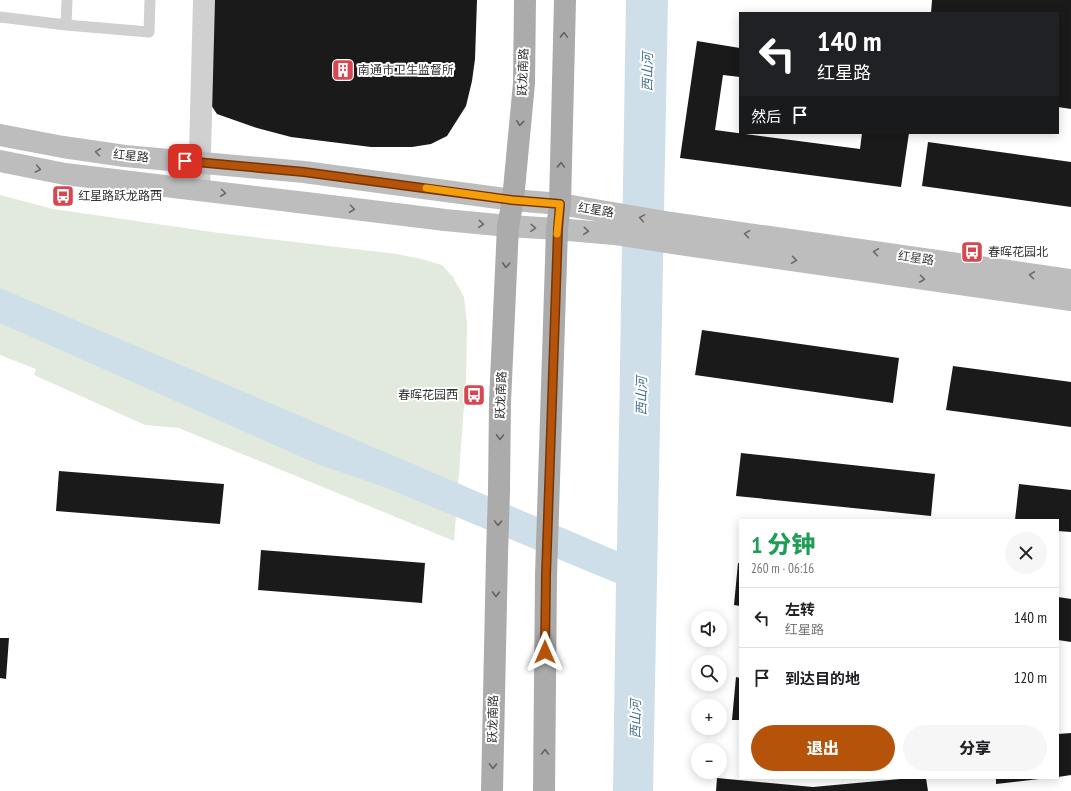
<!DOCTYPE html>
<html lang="zh">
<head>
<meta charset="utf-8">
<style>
	:root { --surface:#fff; --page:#f6f6f6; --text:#202124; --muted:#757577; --line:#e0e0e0; --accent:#b45309 }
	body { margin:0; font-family:"PT Sans Narrow","Noto Sans SC",sans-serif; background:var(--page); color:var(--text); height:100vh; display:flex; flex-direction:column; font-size:15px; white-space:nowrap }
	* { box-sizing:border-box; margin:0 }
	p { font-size:13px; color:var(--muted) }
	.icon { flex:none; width:22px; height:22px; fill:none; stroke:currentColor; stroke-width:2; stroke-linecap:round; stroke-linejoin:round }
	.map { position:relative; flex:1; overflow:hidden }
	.side { position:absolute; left:739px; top:519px; width:320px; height:260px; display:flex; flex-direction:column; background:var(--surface); border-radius:0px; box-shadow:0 2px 10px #0003 }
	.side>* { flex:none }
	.top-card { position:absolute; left:739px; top:12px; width:320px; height:122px; border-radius:0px; box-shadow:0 2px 10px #0003; background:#202124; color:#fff; overflow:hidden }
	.controls { position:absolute; left:691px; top:611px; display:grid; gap:8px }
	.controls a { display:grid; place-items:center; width:36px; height:36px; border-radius:50%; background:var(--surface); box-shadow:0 2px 10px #0003; font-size:20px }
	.pin { position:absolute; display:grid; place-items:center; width:34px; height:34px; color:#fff; margin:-17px; border-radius:8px; box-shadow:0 2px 6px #0006 }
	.me { position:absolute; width:44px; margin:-22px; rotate:0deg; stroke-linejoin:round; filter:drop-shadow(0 0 3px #0008) }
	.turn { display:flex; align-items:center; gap:14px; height:84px; padding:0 12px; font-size:18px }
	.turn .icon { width:52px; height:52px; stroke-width:2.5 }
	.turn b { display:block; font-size:28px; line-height:34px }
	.then { display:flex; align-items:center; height:38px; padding:0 12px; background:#0003; gap:8px; font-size:15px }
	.round { display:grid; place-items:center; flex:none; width:42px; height:42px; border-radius:21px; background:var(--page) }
	.headline { display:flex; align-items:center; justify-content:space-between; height:68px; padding:0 12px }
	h1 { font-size:24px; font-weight:800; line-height:30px; color:#1e9e55 }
	.cta { display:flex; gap:8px; margin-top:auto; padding:8px 12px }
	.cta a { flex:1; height:46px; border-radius:24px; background:var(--accent); color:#fff; font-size:16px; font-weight:800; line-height:46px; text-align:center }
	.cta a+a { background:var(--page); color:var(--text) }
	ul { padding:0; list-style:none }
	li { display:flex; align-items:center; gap:12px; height:60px; padding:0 12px; border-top:1px solid var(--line) }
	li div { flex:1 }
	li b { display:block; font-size:15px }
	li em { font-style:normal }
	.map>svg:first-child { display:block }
	.green { fill:#e2e9dd }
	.water { fill:#cedfe9 }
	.building { fill:#1a1a1a }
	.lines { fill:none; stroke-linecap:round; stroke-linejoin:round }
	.lane { stroke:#d0d0d0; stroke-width:11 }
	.street { stroke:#d0d0d0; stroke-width:22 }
	.secondary { stroke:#bdbdbd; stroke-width:22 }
	.primary { stroke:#ababab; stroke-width:22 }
	.oneway { stroke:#636363 }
	.oneway2 { stroke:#6a6a6a }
	.route-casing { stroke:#753606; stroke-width:10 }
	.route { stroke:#b45309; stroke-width:7 }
	.slow { stroke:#f59e0b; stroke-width:7 }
	.labels { text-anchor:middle; stroke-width:4; stroke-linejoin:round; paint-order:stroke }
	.poi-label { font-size:12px; fill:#333; stroke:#fff; text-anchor:start }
	.street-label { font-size:12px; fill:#333; stroke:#fff }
	.water-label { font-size:13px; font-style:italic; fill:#46738f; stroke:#fff }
</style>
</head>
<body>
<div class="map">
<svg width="1071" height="791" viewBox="0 0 1071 791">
	<rect width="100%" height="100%" fill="#fff"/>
	<path class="green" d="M0,195L53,209L219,233L397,254L421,259L442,265L453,277L464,297L467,323L466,379L454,541L179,428L145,425L34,375L36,369L0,355Z"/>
	<path class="water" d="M626,0H668L653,791H613L616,583L384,487L317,464L0,323V288L617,551Z"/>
	<path class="building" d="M214,0H477L475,59L472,81L466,106L447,136L431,144L412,147H371L291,137L257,128L217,114L211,105Z
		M932,0H1071V109L1058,107V13H931Z
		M697,41L740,48V77L723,75L715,130L860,149L862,133H909L901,187L680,158Z
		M928,142L1071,162V207L922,186Z
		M702,330L899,358L893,403L695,375Z
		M953,366L1071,382V427L946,410Z
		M741,453L935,474L931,516L736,496Z
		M59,471L224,484L220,524L56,511Z
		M1019,484L1071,490V532L1058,531V520H1015Z
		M261,550L425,563L422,603L258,590Z
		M738,563H740V606L734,605Z
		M1058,597L1071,599V642L1058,640Z
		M0,638H9L6,679L0,678Z
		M736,677L740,678V720H732Z
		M1071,733V775L1058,777V734Z
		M717,778L813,787L911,778H926L928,791H716Z
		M996,778H1039V779L996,784Z"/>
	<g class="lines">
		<path class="lane" d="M0,17L66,25L67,0
			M66,25L149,32L150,0"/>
		<path class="street" d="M199,190L204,0"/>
		<path class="secondary" d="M0,135L63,147L125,156L304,172L513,200L560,204L671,223L1071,280
			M0,161L65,174L306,203L445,220L508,226L557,229L614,234L672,243L1071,300"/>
		<path class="primary" d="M492,791L497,555L499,491L500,402L508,226L513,200L524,83L525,0
			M544,791L546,575L557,229L560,204L565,0"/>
	</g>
	<defs><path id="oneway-chevron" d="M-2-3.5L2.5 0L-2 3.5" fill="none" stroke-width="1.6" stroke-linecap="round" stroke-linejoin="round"/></defs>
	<g class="oneway">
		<use href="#oneway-chevron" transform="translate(564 35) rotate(-88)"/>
		<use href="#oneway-chevron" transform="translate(520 123) rotate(96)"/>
		<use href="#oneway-chevron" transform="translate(561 165) rotate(-88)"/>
		<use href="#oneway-chevron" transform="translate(506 265) rotate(93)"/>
		<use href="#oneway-chevron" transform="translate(500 437) rotate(91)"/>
		<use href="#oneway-chevron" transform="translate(498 523) rotate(92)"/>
		<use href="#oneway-chevron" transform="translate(496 594) rotate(91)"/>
		<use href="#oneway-chevron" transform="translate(545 752) rotate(-90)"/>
		<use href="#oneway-chevron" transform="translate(493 766) rotate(91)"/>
	</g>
	<g class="oneway2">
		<use href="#oneway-chevron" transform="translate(98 152) rotate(-172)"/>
		<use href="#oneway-chevron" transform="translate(38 169) rotate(11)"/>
		<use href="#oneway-chevron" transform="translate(223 193) rotate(7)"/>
		<use href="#oneway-chevron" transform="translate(352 209) rotate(7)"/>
		<use href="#oneway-chevron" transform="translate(642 218) rotate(-170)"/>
		<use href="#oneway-chevron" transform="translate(481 224) rotate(5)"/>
		<use href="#oneway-chevron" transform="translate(533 228) rotate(3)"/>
		<use href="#oneway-chevron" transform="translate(586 231) rotate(5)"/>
		<use href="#oneway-chevron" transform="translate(747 234) rotate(-172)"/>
		<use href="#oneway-chevron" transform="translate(876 252) rotate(-172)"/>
		<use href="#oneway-chevron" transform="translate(794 260) rotate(8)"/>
		<use href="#oneway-chevron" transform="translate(1032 275) rotate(-172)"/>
		<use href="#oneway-chevron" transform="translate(922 279) rotate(8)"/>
	</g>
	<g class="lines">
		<g class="route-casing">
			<path id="route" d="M185,161L304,172L512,200L560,204L558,229L546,575L545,652"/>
		</g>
		<use href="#route" class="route"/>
		<path class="slow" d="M426,188L512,200L560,204L557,234"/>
	</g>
	<defs>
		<g id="building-square" transform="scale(1.15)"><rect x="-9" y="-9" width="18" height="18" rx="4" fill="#d74752" stroke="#fff"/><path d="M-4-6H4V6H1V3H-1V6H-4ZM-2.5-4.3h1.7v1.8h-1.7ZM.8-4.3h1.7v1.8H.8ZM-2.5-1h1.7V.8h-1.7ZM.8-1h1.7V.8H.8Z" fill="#fff"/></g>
		<g id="bus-square" transform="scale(1.15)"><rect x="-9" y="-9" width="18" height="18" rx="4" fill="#d74752" stroke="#fff"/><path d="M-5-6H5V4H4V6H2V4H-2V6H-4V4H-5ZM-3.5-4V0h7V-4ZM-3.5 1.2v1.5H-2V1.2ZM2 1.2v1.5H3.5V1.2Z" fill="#fff"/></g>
	</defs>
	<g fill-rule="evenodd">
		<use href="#building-square" x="343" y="70"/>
		<use href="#bus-square" x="63" y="196"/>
		<use href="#bus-square" x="972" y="252"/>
		<use href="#bus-square" x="474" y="395"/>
	</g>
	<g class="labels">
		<g class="poi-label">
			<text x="358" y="74">南通市卫生监督所</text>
			<text x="78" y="200">红星路跃龙路西</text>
			<text x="988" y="256">春晖花园北</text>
			<text x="458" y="399" text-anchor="end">春晖花园西</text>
		</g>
		<g class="street-label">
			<text transform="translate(523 72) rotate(-88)" y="4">跃龙南路</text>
			<text transform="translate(131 156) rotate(6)" y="4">红星路</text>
			<text transform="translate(596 210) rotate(9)" y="4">红星路</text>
			<text transform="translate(916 258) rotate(8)" y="4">红星路</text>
			<text transform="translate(501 395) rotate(-88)" y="4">跃龙南路</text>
			<text transform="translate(493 719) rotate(-89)" y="4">跃龙南路</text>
		</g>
		<g class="water-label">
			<text transform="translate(647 72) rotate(-89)" y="5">西山河</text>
			<text transform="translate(641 396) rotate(-89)" y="5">西山河</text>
			<text transform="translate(635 719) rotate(-89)" y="5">西山河</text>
		</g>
	</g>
</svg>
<div class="controls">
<a><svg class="icon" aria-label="sound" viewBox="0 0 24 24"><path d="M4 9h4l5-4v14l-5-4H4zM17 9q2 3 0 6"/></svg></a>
<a><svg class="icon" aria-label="search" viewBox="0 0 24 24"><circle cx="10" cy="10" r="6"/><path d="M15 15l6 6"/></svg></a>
<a>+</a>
<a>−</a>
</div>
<div class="pin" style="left:185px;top:161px;background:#d93025"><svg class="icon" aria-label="arrive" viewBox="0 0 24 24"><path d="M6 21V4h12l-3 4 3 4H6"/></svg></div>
<svg class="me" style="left:545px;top:652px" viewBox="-20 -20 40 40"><path d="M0-17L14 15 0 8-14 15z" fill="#b45309" stroke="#fff" stroke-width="4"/></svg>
<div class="top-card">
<div class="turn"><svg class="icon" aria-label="left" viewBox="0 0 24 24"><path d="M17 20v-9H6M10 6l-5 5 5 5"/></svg><div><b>140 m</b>红星路</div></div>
<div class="then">然后<svg class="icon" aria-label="arrive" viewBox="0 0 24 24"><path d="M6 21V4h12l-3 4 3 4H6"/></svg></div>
</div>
<section class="side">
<div class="headline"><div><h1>1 分钟</h1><p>260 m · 06:16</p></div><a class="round"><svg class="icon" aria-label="close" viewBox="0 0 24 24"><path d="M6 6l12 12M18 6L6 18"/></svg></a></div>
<ul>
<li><svg class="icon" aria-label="left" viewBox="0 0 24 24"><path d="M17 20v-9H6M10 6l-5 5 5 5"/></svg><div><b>左转</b><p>红星路</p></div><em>140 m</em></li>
<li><svg class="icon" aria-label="arrive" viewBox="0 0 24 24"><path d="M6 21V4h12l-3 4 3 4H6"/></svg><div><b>到达目的地</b></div><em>120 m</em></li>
</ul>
<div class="cta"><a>退出</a><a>分享</a></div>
</section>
</div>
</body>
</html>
